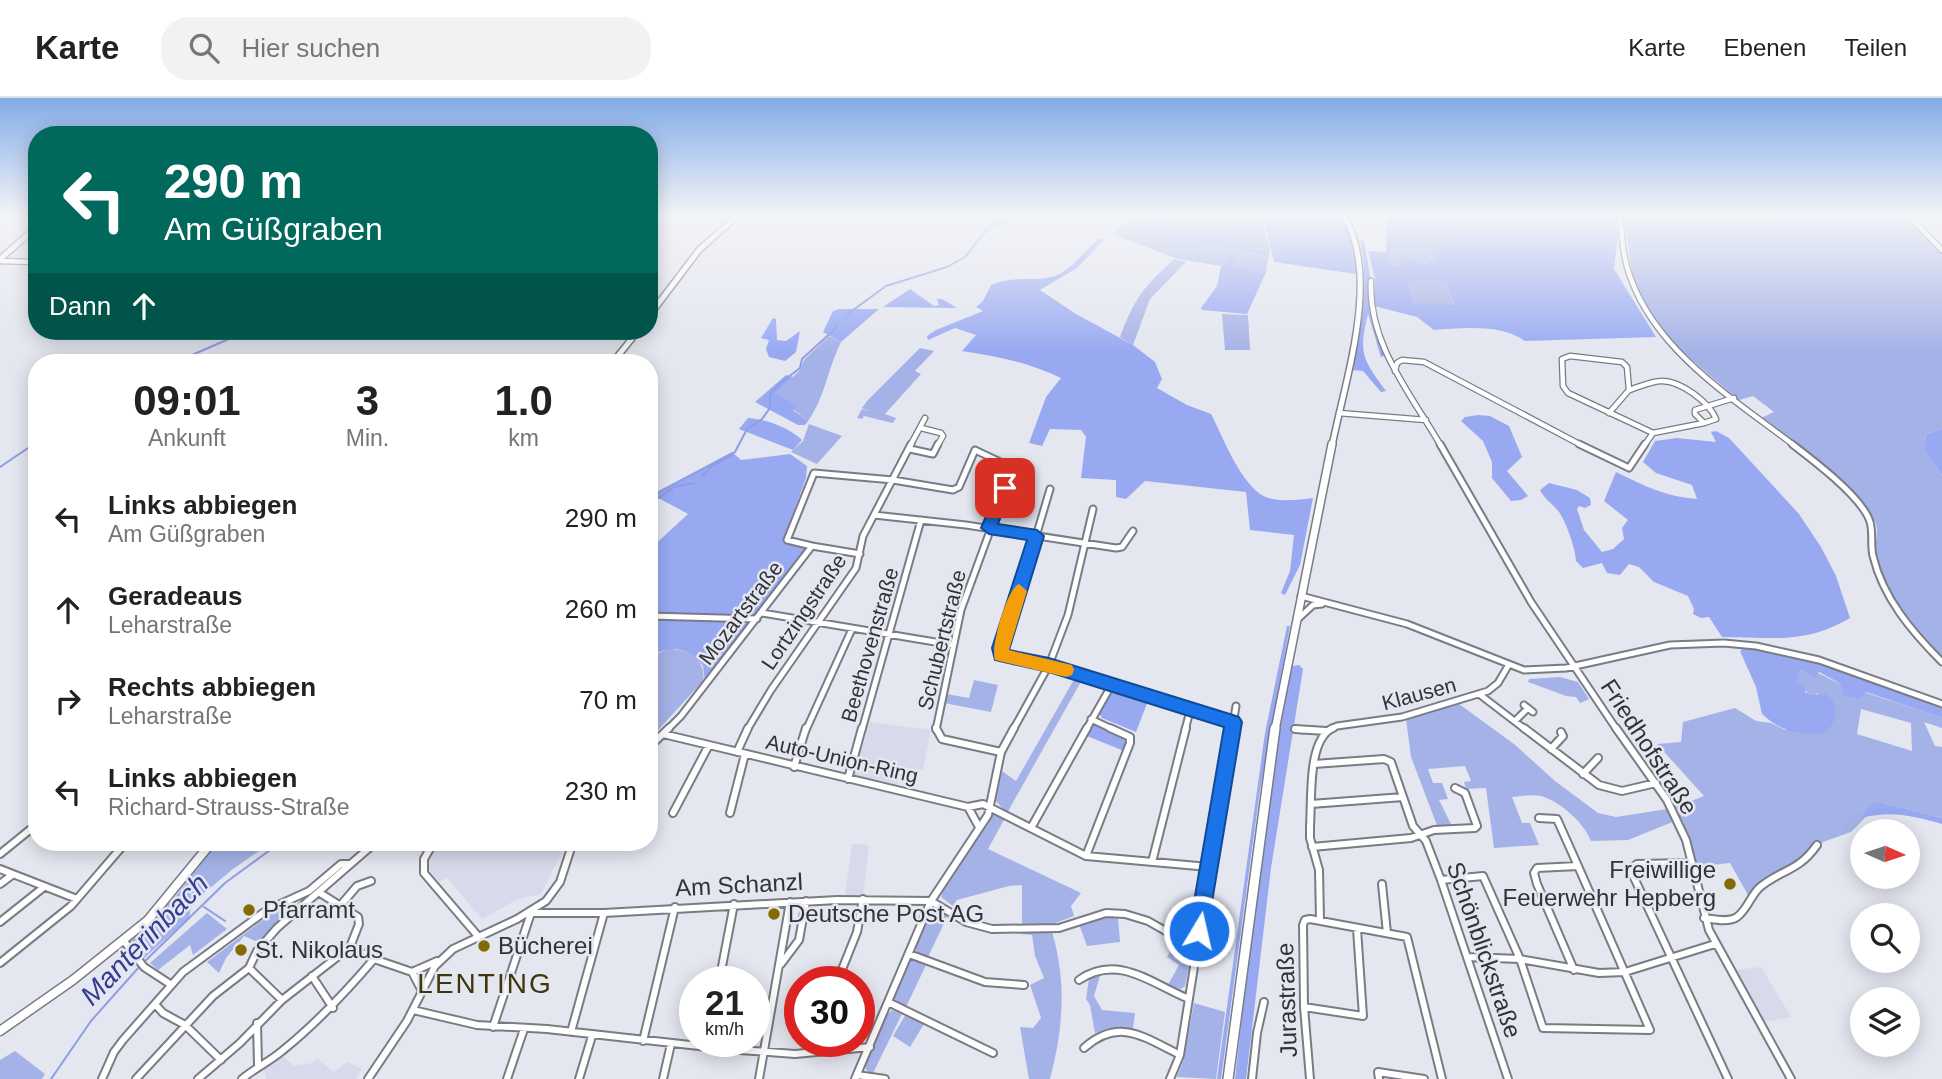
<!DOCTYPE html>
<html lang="de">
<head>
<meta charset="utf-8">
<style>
	:root { --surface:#fff; --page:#f2f2f2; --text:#222; --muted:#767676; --line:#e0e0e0 }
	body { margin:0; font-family:Helvetica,sans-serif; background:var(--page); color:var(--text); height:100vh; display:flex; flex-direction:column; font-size:26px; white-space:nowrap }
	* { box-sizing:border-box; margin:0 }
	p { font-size:23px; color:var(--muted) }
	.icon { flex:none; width:38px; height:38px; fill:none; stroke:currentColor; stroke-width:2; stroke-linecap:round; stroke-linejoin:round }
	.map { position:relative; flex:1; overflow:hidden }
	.details { position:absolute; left:28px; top:256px; width:630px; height:497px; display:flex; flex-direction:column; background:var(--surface); border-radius:28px; box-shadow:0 4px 18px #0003 }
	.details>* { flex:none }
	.banner { position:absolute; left:28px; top:28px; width:630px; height:214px; border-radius:28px; box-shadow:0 4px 18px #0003; background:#00695c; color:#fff; overflow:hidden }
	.needle { width:46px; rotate:93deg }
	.buttons { position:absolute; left:1850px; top:721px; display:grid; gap:14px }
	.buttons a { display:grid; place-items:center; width:70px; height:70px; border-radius:50%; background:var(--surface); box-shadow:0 4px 18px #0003; font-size:35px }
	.speed { position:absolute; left:679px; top:868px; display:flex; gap:14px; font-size:35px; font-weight:700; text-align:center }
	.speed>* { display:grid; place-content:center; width:91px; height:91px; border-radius:50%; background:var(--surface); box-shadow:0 4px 18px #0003; line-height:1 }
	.speed small { font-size:18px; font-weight:400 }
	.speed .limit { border:10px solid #d22; background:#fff; color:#111 }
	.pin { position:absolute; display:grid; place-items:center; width:60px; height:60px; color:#fff; margin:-30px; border-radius:14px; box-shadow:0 4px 10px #0006 }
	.me { position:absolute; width:77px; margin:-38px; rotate:9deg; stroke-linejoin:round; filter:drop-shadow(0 0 5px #0008) }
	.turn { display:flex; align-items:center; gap:24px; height:147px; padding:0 21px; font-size:32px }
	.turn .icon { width:91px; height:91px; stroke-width:2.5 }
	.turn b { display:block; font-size:49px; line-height:60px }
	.then { display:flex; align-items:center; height:66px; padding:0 21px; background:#0003; gap:14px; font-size:26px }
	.eta { display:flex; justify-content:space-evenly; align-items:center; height:119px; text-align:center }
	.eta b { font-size:42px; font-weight:800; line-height:49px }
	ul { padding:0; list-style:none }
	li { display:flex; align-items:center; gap:21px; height:91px; padding:0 21px }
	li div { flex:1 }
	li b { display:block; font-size:26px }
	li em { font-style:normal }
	header { display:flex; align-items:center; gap:42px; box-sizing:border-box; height:98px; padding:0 35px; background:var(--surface); border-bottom:2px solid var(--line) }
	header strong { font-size:33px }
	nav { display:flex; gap:38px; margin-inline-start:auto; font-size:24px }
	.search { width:490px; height:63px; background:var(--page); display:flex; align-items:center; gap:18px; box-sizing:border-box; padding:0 24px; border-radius:28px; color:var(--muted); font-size:26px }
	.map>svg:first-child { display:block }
	.built { fill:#d6daea }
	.green { fill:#a5b2e7; fill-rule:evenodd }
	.forest { fill:#98a9f2; fill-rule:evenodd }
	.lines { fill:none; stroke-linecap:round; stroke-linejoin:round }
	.stream { stroke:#8d9de6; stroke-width:2 }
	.minor-far2-casing { stroke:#797c84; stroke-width:7 }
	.minor-far1-casing { stroke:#797c84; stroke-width:9 }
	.minor-casing { stroke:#797c84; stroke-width:10 }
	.tertiary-far1-casing { stroke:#797c84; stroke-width:8 }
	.tertiary-casing { stroke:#797c84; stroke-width:11 }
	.secondary-far2-casing { stroke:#797c84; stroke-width:8 }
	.secondary-far1-casing { stroke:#797c84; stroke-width:10 }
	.secondary-casing { stroke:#797c84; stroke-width:12 }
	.minor-far2 { stroke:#fff; stroke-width:4.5 }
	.minor-far1 { stroke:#fff; stroke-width:5 }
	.minor { stroke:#fff; stroke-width:6 }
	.tertiary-far1 { stroke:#fff; stroke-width:5 }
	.tertiary { stroke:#fff; stroke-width:8 }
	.secondary-far2 { stroke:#fff; stroke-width:5 }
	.secondary-far1 { stroke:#fff; stroke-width:7 }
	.secondary { stroke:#fff; stroke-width:9 }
	.route { fill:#1a73e8; stroke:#114b97; stroke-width:2 }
	.slow { fill:#f59e0b }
	.poi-dot { fill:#836b05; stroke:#e4e6f0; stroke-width:2.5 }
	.labels { text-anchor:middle; stroke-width:5; stroke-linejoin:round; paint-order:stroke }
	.street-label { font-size:21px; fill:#323337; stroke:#e4e6f0 }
	.near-street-label { font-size:24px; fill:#323337; stroke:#e4e6f0 }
	.near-poi-label { font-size:24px; fill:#323337; stroke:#e4e6f0; text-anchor:start }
	.near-water-label { font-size:28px; font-style:italic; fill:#343e92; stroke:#e4e6f0 }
	.near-quarter-label { font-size:28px; letter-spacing:2px; fill:#41350b; stroke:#e4e6f0 }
</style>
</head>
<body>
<header>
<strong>Karte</strong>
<div class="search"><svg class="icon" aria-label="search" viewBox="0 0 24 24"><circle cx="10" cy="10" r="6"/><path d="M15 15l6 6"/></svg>Hier suchen</div>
<nav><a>Karte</a><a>Ebenen</a><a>Teilen</a></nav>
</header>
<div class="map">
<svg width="1942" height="981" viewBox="0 0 1942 981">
	<rect width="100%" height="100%" fill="#e4e6f0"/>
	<path class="built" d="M870,624L931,632L923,672L902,669L897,686L854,677Z
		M438,744H459L464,747L468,744H567L541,796L518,801L482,821L447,780L439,784L428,770L430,759Z
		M852,746L869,747L863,799L845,798Z
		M1761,869L1791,919L1764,924L1735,872Z
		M283,958L294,968L312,965L317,961L334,974L347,964L362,971L356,981H266L264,971Z"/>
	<path class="green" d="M1133,118H1145L1150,128L1160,129L1159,118H1209L1232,147L1162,131L1144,130L1267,159L1265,155L1243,150L1244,147L1233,141L1216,118H1265L1264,130L1270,150L1266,174L1232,168L1231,157L1225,166L1221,168L1178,161L1112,136Z
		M1401,118H1439L1442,128L1454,140L1448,149L1429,153L1438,160L1431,165L1390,168L1387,164L1391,155V136Z
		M1624,118H1907L1942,154V331L1927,336L1923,350L1942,377V560C1916,538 1883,490 1876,456C1874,443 1881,432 1873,420C1848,382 1797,349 1761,320L1774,314L1753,298L1739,302C1704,272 1645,229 1634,182C1629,161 1628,139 1624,118Z
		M1174,161L1186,164L1150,201L1133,247L1120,239C1135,199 1143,190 1174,161Z
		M1407,183L1446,184L1454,208L1414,206Z
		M1222,216L1248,217L1250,252H1225Z
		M829,238L841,244C828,270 825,299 808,323L793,311L796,307L776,295L800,272L804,262Z
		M920,250L934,253L915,273L921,276L885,316L896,320L893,325L864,318L862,321L857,320L862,311L869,313L862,310L867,303Z
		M809,326L842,338L817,366L791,354L803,343Z
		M666,551C686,550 707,561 703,583L649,642V561Z
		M1803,572C1822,574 1827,581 1844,587C1876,599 1909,608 1942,620V630L1924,624L1935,648L1942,649V720L1884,705L1863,720L1867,718L1851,734L1823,744L1797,772L1766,785L1760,790L1753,806L1730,765L1702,768L1697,765L1689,744L1691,741L1676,709L1704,698L1657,646L1681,644L1683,624L1735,610L1756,623L1771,625L1785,632L1819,595L1812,598L1795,585L1799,574ZM1861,611L1911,625L1912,653L1857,636Z
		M1076,578L1083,580L1007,715L996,703L1002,673L1016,683Z
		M1560,579L1578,584L1589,601L1580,605L1576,599L1566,598L1528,584L1529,581Z
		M974,582L998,587L991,614L944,605L946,596L969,600Z
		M1459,606L1514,646L1555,683L1598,715L1616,719L1667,711L1675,723L1628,742L1591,743C1585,726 1560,703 1541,698C1532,696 1521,698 1512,699L1522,725H1530L1539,747L1494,750L1486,690L1466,691L1464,684L1471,683L1465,668L1428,671L1433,685H1442L1448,701L1439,702L1453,730H1438L1411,659L1406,621Z
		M994,716L1005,720L988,751L1081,795L1071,808L1074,818L1050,827C1067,880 1064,928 1050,981H1029L1020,929L1033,930L1041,920L1030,887L1044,880L1035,858L1032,837L1022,836V787L1009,788L957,802L953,808L941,799L943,790L990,717Z
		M218,744H272L233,771L192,805L189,820L142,862L130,843L176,798Z
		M280,809L285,819L258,844L244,838L226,860L219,875L207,864Z
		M937,811L948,817L928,859L917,855L915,850L929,815Z
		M207,815L227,831L193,857L190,847L158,872L150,865Z
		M1108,819L1118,820L1120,844L1087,848L1079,826Z
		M1174,846L1187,851L1191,857L1185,888L1181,891L1168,887L1179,867L1167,859Z
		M911,861L926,867L906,909L893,901Z
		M1100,878L1094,898L1102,912L1135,915L1133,930H1109L1095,935L1090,907L1086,901L1089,880Z
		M1194,905L1225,914L1216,981L1177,979L1184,961Z
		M892,912L902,916L873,975L867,973L865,968L885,919Z
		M906,916L924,926L910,949L893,938Z
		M15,953L45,976L42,981H0V962Z"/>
	<path class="forest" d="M1145,118H1159L1160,131L1230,146L1209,118H1216L1233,141L1244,147L1243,150L1266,155L1269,159L1137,129L1159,131L1150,129Z
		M1267,118H1342C1361,145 1361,176 1358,208L1355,207L1358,183L1356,176L1274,164L1266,129Z
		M1387,118H1401L1391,136V155L1387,164L1390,168L1402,167L1405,162L1412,161C1421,168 1429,167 1437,160L1428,152L1448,149L1454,140L1442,128L1439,118H1613L1618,136L1614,171L1656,239L1525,243C1501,226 1462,230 1434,232L1417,219L1374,208L1375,181L1368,153L1386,154ZM1407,183L1446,184L1454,207L1414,206Z
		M1098,141H1105L1077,170L1040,192L1076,216L1133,247L1155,264L1162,281L1157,290L1187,307L1211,316C1224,341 1237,378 1260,396C1272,405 1299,402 1313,400L1300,467L1285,497L1281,495L1290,473L1294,437L1250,432L1246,394L1145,383L1126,401L1116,399V382L1081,380L1086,339L1081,332L1050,331L1042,348L1029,345L1046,299L1061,280C1030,265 997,258 962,253L976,237L955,230L928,242L927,238L936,232L983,213L976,209L983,203L991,187C1014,177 1031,184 1051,179C1069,175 1085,153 1098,141Z
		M1364,142L1371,183L1370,208L1386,257L1381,259L1368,216C1358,256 1363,261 1386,293L1381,294L1363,273L1353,272C1360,229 1370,186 1360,143Z
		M1231,156L1234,159L1232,168L1266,174L1247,216L1202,212L1201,210L1217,188L1221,168L1225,166Z
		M910,191L934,208L939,207L937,201H942L957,210L883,209Z
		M839,211H879L841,244L823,234L833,213Z
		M773,220L776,221L777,242L786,243L800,233L796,254L785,263L769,259L766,251L769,242L761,240Z
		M786,277L793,279L776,295L797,307L793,312L808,323L805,327H798L755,304Z
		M1478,317L1490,318L1509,328L1522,359L1507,373L1528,398L1521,402L1511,403L1492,380V364L1483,343L1461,323L1465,319Z
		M748,320C766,321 789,330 802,342L793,352L739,331Z
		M1942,331V377L1923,350L1927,336Z
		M1716,333L1729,340L1799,416L1821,449L1836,478L1850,520C1804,547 1771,539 1722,539L1709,519L1701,520L1693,516L1694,511L1688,498L1654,484L1639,469L1629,466L1620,477L1607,475L1602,465L1583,470L1576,463C1576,452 1566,424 1559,414C1553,406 1545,402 1540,392L1549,385L1577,392L1590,400L1591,407L1585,410L1579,408L1577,411L1584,432L1602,454L1613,451L1624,441L1622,430L1628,422L1604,403L1616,374C1644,388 1667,399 1697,401L1692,387L1656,375L1643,364L1655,343L1677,340L1716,344L1711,334Z
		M732,354L741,362L790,356L807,368L806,380L783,443L809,448L756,519L649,515V452L688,416L653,397Z
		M649,520L754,522L705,583L703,568C689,550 667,544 649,561Z
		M1287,528H1290L1260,692L1221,981H1217L1265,635Z
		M1744,550C1810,552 1880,588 1942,611V620L1866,594L1860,600L1844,598L1841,586L1819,574L1815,579L1803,572L1799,574L1796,585L1805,588V594L1812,597L1826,596C1841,608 1837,620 1827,634C1802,639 1780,633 1762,616L1756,589L1740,553Z
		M1299,567L1303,571L1271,770L1246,981H1235C1251,843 1264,704 1292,568Z
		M1114,593L1148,603L1136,634L1102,620L1099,615L1110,594Z
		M1093,626L1126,637L1128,643L1124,653L1087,638Z
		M1874,705H1884L1942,720V726C1914,718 1890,712 1862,720L1865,712Z"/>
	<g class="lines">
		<path class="stream" d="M993,118L996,127
			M845,218L886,188L947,169L965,159L989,129L1004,124L1011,118
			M176,264L247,233
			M0,369L37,344
			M702,378L712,368L732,357
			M649,403L655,396L735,354L747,331L762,321L770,310V297L778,287L800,270L802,261L837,229
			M649,407L674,389L694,385
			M204,809L225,823
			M143,865L225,785L281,744
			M51,981L91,923L139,869"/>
		<g class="minor-far2-casing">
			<path id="minor-far2" d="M1620,118C1622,139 1623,161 1631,181C1658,255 1735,302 1795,348
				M1909,118L1942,152
				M0,163L37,164
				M1371,183C1368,246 1411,296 1441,348
				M1395,273L1397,265L1402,262L1424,264L1583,348
				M1339,315L1426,322
				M1609,315L1629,292
				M921,330L941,335L943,338L937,348
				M1653,335L1568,295L1563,288L1562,261L1570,258L1622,264L1627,269L1629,292C1639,289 1651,283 1662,283C1681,283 1709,304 1716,321L1704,325
				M910,348L925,320
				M1644,348L1653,335L1704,325L1695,316V312L1734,300"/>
		</g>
		<g class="minor-far1-casing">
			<path id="minor-far1" d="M1440,346L1531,504L1617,632
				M1579,346L1629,370L1645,346
				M1792,346C1813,362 1859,397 1869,421C1874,432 1870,446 1873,458C1883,500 1912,534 1942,564
				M910,351L933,356L938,346
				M1050,391L1001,557L1049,567L1233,624
				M874,417L966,427L1116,450L1122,449L1133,433
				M812,448L787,442L814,375L893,382L953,392L959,389L975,352L1013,370L961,512L936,632
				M1301,498L1407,526L1524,572L1566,570L1670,547L1724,545L1756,548L1819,562L1942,606
				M762,515L953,547
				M649,518L757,521
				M1299,520L1313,507L1322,506
				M1479,596L1526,632
				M1524,607L1533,614
				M1091,621L1114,632
				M1515,623L1528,610
				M1295,631L1304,632
				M667,632L681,618L812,448L860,456
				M747,632L771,592L856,470L863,438L911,346
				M806,632L852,531
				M862,632L921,422
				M1013,632L1049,567L1068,517L1093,411
				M1086,632L1111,588
				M1185,632L1190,613
				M1232,632L1236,608
				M1329,632L1337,628L1402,619L1488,593L1498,585L1508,568"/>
		</g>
		<g class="minor-casing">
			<path id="minor" d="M936,630L942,641L1001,654
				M1524,630L1599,687L1622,693L1656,685
				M1616,630L1667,702L1686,742L1709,832L1791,981
				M1295,631L1326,633
				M663,636L968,709L983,706L1086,758L1209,769
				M649,649L669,630
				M1551,651L1563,638L1561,634
				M737,654L748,630
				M1314,666L1384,661L1391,664L1413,728L1426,743L1441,782L1508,981
				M794,669L806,630
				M1583,676L1598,660
				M848,681L862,630
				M1311,706L1403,699
				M968,709L979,729
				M673,715L709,647
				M730,715L745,656
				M1539,720L1557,721L1578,768
				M1031,730L1087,630
				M434,744L424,761V775L477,837
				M1312,749L1411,740L1434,732L1475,730L1477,728L1465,695L1455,690
				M0,756L37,726
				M1086,758L1130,645V639L1110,630
				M1152,764L1186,630
				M1692,765L1637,766L1630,771L1728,981
				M0,771L77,801
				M1441,782L1483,778L1520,861L1543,930L1650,932L1578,768L1537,770L1534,775L1537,786L1574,872
				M0,786L12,777
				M1382,786L1387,835
				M320,795L358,819L359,826L350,849
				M340,808L357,788L371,783
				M531,815H604L837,802L931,803L966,824L992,831L1059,830L1106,815L1125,816L1148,823L1197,851
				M1704,820C1713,821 1728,825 1737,819C1747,812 1751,797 1760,789C1782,771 1798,774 1817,747
				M1320,822L1319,772L1310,740V728C1312,702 1307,641 1333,630
				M0,824L44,789
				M124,843L144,869L170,886
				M350,849L374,861L412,874L437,863
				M909,856L985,884L1024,887
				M1467,859L1520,861L1599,875L1625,874L1715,846
				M0,865L71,808L126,744
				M781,866L799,842L806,803
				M249,870L282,902
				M412,874L421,891
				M312,878L333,910
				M1079,882C1118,855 1152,886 1189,901
				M719,884L734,806
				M837,884L857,834L863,801
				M888,904L993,955
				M155,906L163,915L185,927L221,962
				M1304,909L1363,918L1357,831
				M413,912L477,927L547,931L726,951L795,956L870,949
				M257,925L258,967
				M493,929L531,815
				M571,934L604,815
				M643,943L675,809
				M1084,950C1119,919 1144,939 1180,957
				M857,977L885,981
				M102,981L114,954L123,942L183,874L267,812L309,793L341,766H350
				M136,981L213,898L249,870L257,853L277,830L376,744
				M198,981L240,945L282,902L350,849
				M242,981C255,970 269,964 282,953C317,925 345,895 374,861
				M368,981L407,923L435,868L453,851L517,821L546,803L560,784L573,744
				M507,981L524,931
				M579,981L592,938
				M663,981L671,946
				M759,981L790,804
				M855,981L931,803L988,717L1001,654L1014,630
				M1170,981L1180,957L1232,630
				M1252,981L1257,935L1264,904
				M1310,981L1304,909L1303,827L1305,822L1310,821L1407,839L1442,981
				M1379,981L1378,974L1424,981"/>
		</g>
		<g class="tertiary-far1-casing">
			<path id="tertiary-far1" d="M0,161L37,129
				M649,218L699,152L737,118
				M613,264L638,233"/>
		</g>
		<g class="tertiary-casing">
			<path id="tertiary" d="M0,933L73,882L148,822L212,744"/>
		</g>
		<g class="secondary-far2-casing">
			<path id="secondary-far2" d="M1332,348C1345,282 1381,179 1344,118"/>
		</g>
		<g class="secondary-far1-casing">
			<path id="secondary-far1" d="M1275,632L1332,346"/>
		</g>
		<g class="secondary-casing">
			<path id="secondary" d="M1228,981L1275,630"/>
		</g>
		<use href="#minor-far2" class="minor-far2"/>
		<use href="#minor-far1" class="minor-far1"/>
		<use href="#minor" class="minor"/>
		<use href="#tertiary-far1" class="tertiary-far1"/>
		<use href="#tertiary" class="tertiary"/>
		<use href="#secondary-far2" class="secondary-far2"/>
		<use href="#secondary-far1" class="secondary-far1"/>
		<use href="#secondary" class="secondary"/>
	</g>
	<linearGradient id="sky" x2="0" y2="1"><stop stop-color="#83abe7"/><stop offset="0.46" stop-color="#f3f4f8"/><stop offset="1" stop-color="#f3f4f8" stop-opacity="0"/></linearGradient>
	<rect width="1942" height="255" fill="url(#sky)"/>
	<path class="route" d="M1005,385L1012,390L998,426L1037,432L1044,438L1009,552L1049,560L1233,617L1239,619L1242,624L1206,840L1199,843L1192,840L1189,833L1224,629L1049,574L995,562L992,550L1027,442L989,436L981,430L998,390Z"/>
	<path class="slow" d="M1019,486L1027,493L1009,552L1072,567L1074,572L1072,577L1066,579L995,562C990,550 1007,490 1019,486Z"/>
	<g class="poi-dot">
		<circle cx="1730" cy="786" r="7"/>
		<circle cx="249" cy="812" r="7"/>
		<circle cx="774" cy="816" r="7"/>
		<circle cx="484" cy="848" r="7"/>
		<circle cx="241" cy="852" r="7"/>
	</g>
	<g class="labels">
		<g class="street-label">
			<text transform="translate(804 514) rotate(-56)" y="7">Lortzingstraße</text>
			<text transform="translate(741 515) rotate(-53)" y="7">Mozartstraße</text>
			<text transform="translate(942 542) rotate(-76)" y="7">Schubertstraße</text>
			<text transform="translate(870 547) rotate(-74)" y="7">Beethovenstraße</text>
			<text transform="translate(1419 596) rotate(-15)" y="7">Klausen</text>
			<text transform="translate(842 661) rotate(13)" y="7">Auto-Union-Ring</text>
		</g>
		<g class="near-street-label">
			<text transform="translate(1649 649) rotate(57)" y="8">Friedhofstraße</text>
			<text transform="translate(739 787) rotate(-3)" y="8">Am Schanzl</text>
			<text transform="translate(1484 852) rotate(71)" y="8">Schönblickstraße</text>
			<text transform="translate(1287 902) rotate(-92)" y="8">Jurastraße</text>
		</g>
		<g class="near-poi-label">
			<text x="1716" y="780" text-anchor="end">Freiwillige<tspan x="1716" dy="28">Feuerwehr Hepberg</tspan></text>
			<text x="263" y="820">Pfarramt</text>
			<text x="788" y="824">Deutsche Post AG</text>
			<text x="498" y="856">Bücherei</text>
			<text x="255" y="860">St. Nikolaus</text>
		</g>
		<g class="near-water-label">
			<text transform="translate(144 841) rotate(-46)" y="10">Manterinbach</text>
		</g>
		<g class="near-quarter-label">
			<text x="485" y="895">LENTING</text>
		</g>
	</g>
</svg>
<div class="buttons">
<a><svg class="needle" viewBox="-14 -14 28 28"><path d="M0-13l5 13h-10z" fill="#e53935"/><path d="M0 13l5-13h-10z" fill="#767676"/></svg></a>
<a><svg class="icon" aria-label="search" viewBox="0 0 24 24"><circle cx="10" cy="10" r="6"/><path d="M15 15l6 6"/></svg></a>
<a><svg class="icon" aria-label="layers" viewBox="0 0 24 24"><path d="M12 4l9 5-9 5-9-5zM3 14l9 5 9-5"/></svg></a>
</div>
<div class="speed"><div>21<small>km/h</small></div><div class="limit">30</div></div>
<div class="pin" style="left:1005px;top:390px;background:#d93025"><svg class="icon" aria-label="arrive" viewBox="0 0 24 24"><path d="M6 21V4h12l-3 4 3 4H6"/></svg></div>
<svg class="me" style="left:1199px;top:833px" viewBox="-20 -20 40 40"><circle r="17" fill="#1a73e8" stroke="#fff" stroke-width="3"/><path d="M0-11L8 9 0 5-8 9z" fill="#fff"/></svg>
<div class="banner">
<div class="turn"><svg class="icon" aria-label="left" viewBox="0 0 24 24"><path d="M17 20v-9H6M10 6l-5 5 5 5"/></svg><div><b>290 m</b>Am Güßgraben</div></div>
<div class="then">Dann<svg class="icon" aria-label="ahead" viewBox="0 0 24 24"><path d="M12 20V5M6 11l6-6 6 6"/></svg></div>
</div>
<section class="details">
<div class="eta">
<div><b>09:01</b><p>Ankunft</p></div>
<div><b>3</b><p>Min.</p></div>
<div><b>1.0</b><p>km</p></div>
</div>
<ul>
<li><svg class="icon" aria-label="left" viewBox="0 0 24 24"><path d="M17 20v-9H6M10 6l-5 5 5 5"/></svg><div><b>Links abbiegen</b><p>Am Güßgraben</p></div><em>290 m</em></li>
<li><svg class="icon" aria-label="ahead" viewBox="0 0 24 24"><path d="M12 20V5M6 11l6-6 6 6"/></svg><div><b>Geradeaus</b><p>Leharstraße</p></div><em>260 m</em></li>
<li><svg class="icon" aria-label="right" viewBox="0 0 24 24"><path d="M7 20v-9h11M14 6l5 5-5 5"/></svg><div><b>Rechts abbiegen</b><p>Leharstraße</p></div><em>70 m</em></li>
<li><svg class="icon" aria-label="left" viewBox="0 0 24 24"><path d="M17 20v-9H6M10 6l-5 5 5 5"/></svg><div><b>Links abbiegen</b><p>Richard-Strauss-Straße</p></div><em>230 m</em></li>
</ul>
</section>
</div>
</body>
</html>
